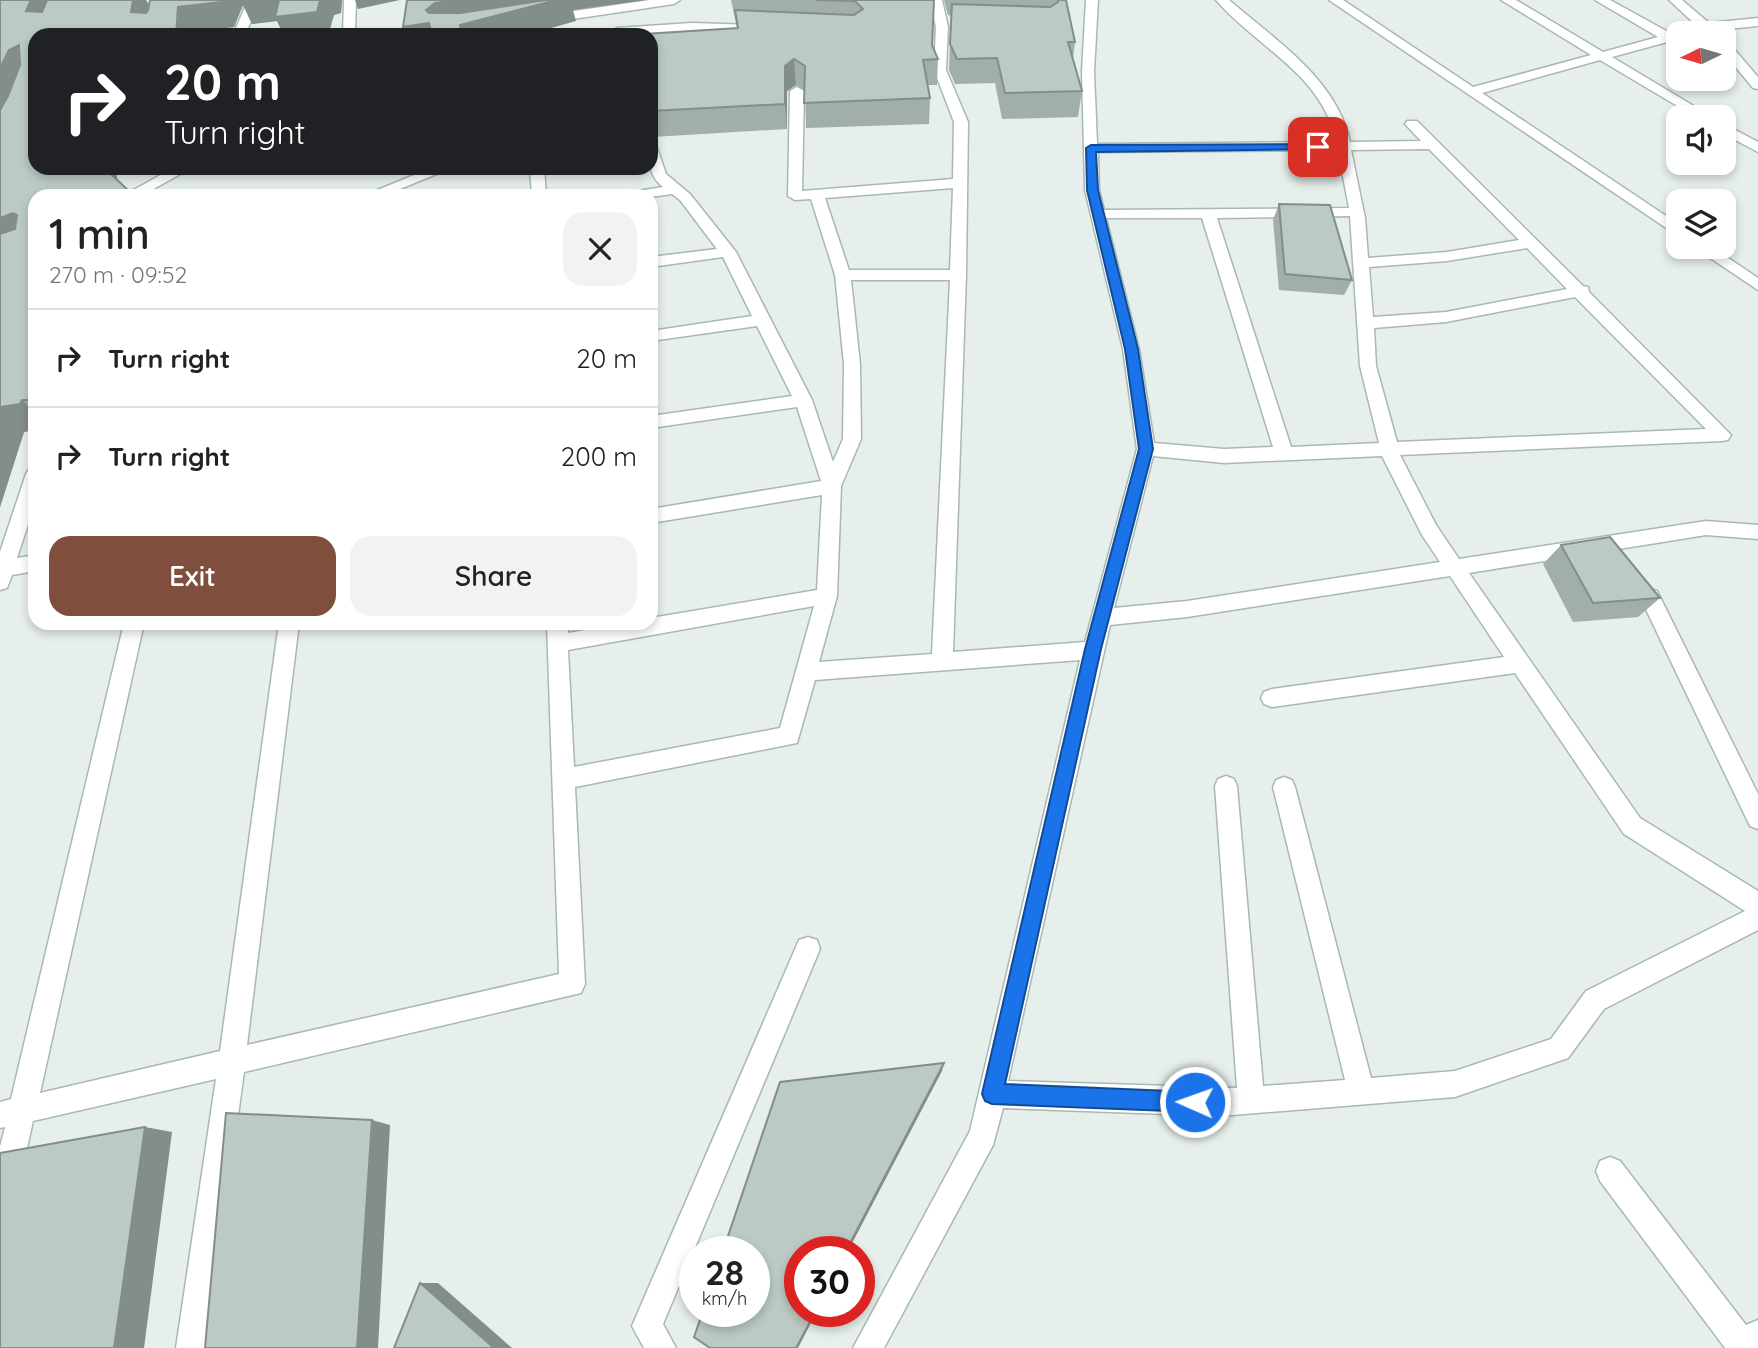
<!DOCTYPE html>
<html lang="en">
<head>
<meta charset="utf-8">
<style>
	:root { --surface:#fff; --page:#f2f2f2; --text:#222; --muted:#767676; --line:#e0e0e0; --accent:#804e3d }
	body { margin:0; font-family:Quicksand,sans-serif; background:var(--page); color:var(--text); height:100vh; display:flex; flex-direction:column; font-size:26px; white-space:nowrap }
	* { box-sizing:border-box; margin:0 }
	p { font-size:23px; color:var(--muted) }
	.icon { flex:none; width:38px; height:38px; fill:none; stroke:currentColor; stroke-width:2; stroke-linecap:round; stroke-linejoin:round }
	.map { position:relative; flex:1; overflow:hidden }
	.side { position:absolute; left:28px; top:189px; width:630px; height:441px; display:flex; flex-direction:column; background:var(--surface); border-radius:21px; box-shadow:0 4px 10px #0003 }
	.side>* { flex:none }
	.guide { position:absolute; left:28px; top:28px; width:630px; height:147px; border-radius:21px; box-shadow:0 4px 10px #0003; background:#202124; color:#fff; overflow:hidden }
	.needle { width:46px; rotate:265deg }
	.fabs { position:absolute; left:1666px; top:21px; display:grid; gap:14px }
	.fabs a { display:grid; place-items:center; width:70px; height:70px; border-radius:14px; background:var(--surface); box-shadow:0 4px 10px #0003; font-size:35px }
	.speed { position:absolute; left:679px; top:1236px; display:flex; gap:14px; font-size:35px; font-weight:700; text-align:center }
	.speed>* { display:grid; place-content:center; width:91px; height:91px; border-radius:50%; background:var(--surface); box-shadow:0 4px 10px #0003; line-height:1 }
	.speed small { font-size:18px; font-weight:400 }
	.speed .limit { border:10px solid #d22; background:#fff; color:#111 }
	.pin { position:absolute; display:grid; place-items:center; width:60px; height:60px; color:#fff; margin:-30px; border-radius:14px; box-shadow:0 4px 10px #0006 }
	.me { position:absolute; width:77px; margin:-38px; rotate:272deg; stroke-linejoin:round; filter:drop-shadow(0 0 5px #0008) }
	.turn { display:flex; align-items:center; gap:24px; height:147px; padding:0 21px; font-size:32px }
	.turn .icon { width:91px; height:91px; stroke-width:2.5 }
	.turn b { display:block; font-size:49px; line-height:60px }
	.round { display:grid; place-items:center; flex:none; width:74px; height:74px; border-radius:21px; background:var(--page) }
	.summary { display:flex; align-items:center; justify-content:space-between; height:119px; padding:0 21px }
	h1 { font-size:42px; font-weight:600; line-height:52px }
	.action { display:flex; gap:14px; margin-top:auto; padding:14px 21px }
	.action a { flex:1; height:80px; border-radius:21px; background:var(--accent); color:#fff; font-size:28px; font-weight:600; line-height:80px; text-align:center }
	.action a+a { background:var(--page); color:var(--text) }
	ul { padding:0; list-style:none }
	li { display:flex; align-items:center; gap:21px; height:98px; padding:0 21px; border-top:2px solid var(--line) }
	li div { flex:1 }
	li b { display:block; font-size:26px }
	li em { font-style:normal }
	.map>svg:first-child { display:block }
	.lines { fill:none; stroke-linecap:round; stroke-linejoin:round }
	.minor-casing { stroke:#a8b8b2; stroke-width:3 }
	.minor { fill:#fff; fill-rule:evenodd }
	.wall { fill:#a1aea9 }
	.shaded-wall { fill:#838d89 }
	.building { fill:#bbcac4; stroke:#838d89; stroke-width:2 }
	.route { fill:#1a73e8; stroke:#114b97; stroke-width:2 }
</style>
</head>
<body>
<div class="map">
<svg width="1758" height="1348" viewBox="0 0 1758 1348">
	<rect width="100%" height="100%" fill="#e6efeb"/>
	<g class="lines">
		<g class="minor-casing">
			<path id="minor" d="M248,0H260L245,35H233Z
				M344,0H356L355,35H343Z
				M650,0H680L674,4L546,23L540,19L546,15Z
				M930,0H942L948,27L946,70L968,122L966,275L953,652L1085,642L1137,449L1123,349L1085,190L1082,71L1086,0H1098L1094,71L1097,144L1336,142C1323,74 1257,48 1216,0H1229C1275,40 1337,79 1350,142L1421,141L1405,124L1407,121H1417L1583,286L1588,287L1589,292L1731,435L1728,440L1722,441L1400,455L1436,525L1459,559L1706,521L1758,525V539L1706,535L1469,573L1640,818L1758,891V930L1604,1009L1568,1058L1455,1097L1220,1116L1003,1108L993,1145L884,1348H853L970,1131L1080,660L815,680L797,743L575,787L585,984L581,993L244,1072L206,1348H176L216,1079L33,1121L14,1207L10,1217L0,1221V1147L5,1127L0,1128V1102L11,1099L124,623H144L40,1093L220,1051L279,623H299L247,1045L559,974L547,623H567L568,633L624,623H651V618L817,590L822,495L651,523V509L821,481L797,407L651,428V416L792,396L757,326L651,341V331L752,316L723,257L651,267V257L717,249L680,200L672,194L651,197L624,196L631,192L663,187C647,174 651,163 651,144L656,145L666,174L690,194L736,252L812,400L833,462L843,439L844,364L835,275L811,199L795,200L788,196L790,91L797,87L804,91L802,191L953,179L954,122L934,70L936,27ZM1429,149L1519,240L1447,252L1368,258L1365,218L1351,150ZM1338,150L1349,208L1104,210L1099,190L1098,152ZM953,188L950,270H849L825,198ZM1350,216L1360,366L1379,443L1291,447L1217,218ZM1106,218H1202L1273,447L1224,449L1154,443L1139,349ZM1527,248L1567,289L1446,312L1373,317L1369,267L1447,261ZM851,280H950L932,654L819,662L837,596L841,486L861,439L860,364ZM1575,297L1706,429L1397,442L1376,366L1374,328L1446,322ZM1153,456L1224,463L1382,456L1422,535L1440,562L1187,601L1114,608ZM1450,576L1504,657L1272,689L1264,692L1261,698L1264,704L1272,707L1515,673L1624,834L1745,911L1586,991L1551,1039L1455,1071L1371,1078L1295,787L1292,780L1284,777L1276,780L1273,787L1345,1080L1263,1086L1237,786L1234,779L1226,776L1218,779L1215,786L1237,1088L1008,1081L1110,625L1187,617ZM814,606L780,728L574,767L568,650Z
				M1329,0H1343L1473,87L1591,55L1501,0H1516L1603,52L1658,37L1595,0H1610L1670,33L1697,26L1669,0H1682L1709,23L1758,18V26L1717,30L1719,33H1678V39L1612,57L1712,117H1696L1600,60L1482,93L1678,224V236Z
				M692,23L755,25L761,29L755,33L692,31L614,35L611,32L617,28Z
				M1724,41L1728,42L1758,77V89L1753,88L1724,53Z
				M1724,124L1758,142V152L1724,134Z
				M173,168H191L141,196H123Z
				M431,168H451L383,196H363Z
				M530,168H544L546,196H532Z
				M1694,247H1712L1758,278V290Z
				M35,467V503L17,558L35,555V571L12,575L7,588L0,590V552L26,474L29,469Z
				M1650,589L1657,591L1758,794V829L1750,826L1640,597L1643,591Z
				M808,937L817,940L820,949L663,1324L676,1348H644L632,1326L799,940Z
				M1610,1157L1620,1161L1746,1325L1758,1320V1348H1725L1600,1181L1596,1171L1600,1161Z"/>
		</g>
		<use href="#minor" class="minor"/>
	</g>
	<path class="wall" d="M0,0H146L149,6L150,0H342L341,13L334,15L328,35H284L277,21L252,24L243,5L234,27L192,32V35H35V430L24,432L0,507Z
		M731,0H934L933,45L938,59L937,85H928L930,98L929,124L806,128L805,90L796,85L787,91V129L652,137L651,131V35L737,28Z
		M944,0H1066L1075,42L1073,59L1082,91L1078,117L1002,119L995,83L955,84L949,70L951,16L948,15Z
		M1279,204L1352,280L1344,295L1279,290L1273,220Z
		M1561,545L1660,598L1638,617L1573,622L1543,564Z"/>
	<path class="shaded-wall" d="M31,0H58L43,35L26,11Z
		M133,0H146L150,7L146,35L131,12Z
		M222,0H342L341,13L334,15L328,35H284L277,21L252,24L243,5L234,27L192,32V35H176L178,7Z
		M355,0H400L358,9Z
		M432,0H646L573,10L576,21L526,35H462L444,28L426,10Z
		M429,23L433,35H406L403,27Z
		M19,45L35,67L0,119V68L9,50Z
		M794,59L796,85L787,91V129L785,104V66Z
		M102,168H115L121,196L103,172Z
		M13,213L34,239L0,251V218Z
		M22,400L35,414V430L24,432L0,507V407Z
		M944,1063L942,1071L848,1251H846Z
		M372,1120L390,1125L378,1348H357Z
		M145,1127L172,1132L144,1348H114Z
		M420,1283H438L512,1348H494Z
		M816,1311H817L798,1348H796Z"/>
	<path class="building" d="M0,0H31L26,11L42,12L47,0H133L131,12L146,13L148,10L150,0H222L221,2L178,7L176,35H35V168H102L103,172L110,173L134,196H35V400H22L20,404L0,407V234L15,229L17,215L13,213L0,218V110L8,96L20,65L19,45L9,50L0,68Z
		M279,0H320L317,12L275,17Z
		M407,0H460L435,3L426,10L429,13H460L546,0H556L460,25L462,35H413L430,27L429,23L403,27Z
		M816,0H934L932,45L938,59L923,60L930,98L804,103L805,66L794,59L785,66V104L651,111V35H628L738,28L735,10L854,15L863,9L855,1Z
		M1058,0H1066L1075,42H1068L1082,91L1005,93L997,58L957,59L950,44L952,4L1050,7L1058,2Z
		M1279,204L1330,205L1352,280L1285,274Z
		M1610,537L1660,598L1593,603L1561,545Z
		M944,1063L846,1251H800V1311H816L796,1348H710L694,1337L703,1311H754V1251H723L780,1082Z
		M226,1113L372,1120L357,1348H205Z
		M145,1127L114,1348H0V1153Z
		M420,1283L494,1348H394Z"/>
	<path class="route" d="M1318,144L1322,145V149L1096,152L1098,190L1138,349L1153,449L1101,649L1005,1084L1195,1092L1202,1095L1205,1102L1202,1110L1195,1112L992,1104L985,1101L982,1094L1085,649L1139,449L1125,349L1087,190L1086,148L1091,145Z"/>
</svg>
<div class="fabs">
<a><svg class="needle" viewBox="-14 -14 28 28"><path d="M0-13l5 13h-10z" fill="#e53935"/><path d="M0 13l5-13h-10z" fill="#767676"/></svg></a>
<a><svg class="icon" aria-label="sound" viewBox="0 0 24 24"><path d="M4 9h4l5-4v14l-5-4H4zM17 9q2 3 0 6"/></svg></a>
<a><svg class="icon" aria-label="layers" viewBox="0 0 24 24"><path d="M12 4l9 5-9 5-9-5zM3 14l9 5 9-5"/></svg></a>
</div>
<div class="speed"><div>28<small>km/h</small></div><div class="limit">30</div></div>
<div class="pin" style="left:1318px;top:147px;background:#d93025"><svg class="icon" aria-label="arrive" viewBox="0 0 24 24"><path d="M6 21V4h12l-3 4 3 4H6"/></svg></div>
<svg class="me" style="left:1195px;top:1102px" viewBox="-20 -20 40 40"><circle r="17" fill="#1a73e8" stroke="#fff" stroke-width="3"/><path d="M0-11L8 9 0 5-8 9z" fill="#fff"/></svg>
<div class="guide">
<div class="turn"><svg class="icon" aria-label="right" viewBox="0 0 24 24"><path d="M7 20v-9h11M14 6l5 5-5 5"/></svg><div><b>20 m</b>Turn right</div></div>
</div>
<section class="side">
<div class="summary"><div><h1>1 min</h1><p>270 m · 09:52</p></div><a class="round"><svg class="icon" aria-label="close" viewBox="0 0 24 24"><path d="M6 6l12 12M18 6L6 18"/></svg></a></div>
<ul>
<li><svg class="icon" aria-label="right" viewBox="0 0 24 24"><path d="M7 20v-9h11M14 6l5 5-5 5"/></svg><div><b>Turn right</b></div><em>20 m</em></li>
<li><svg class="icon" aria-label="right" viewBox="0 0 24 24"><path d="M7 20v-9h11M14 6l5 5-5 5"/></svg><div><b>Turn right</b></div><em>200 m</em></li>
</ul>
<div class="action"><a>Exit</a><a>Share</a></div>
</section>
</div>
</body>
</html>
